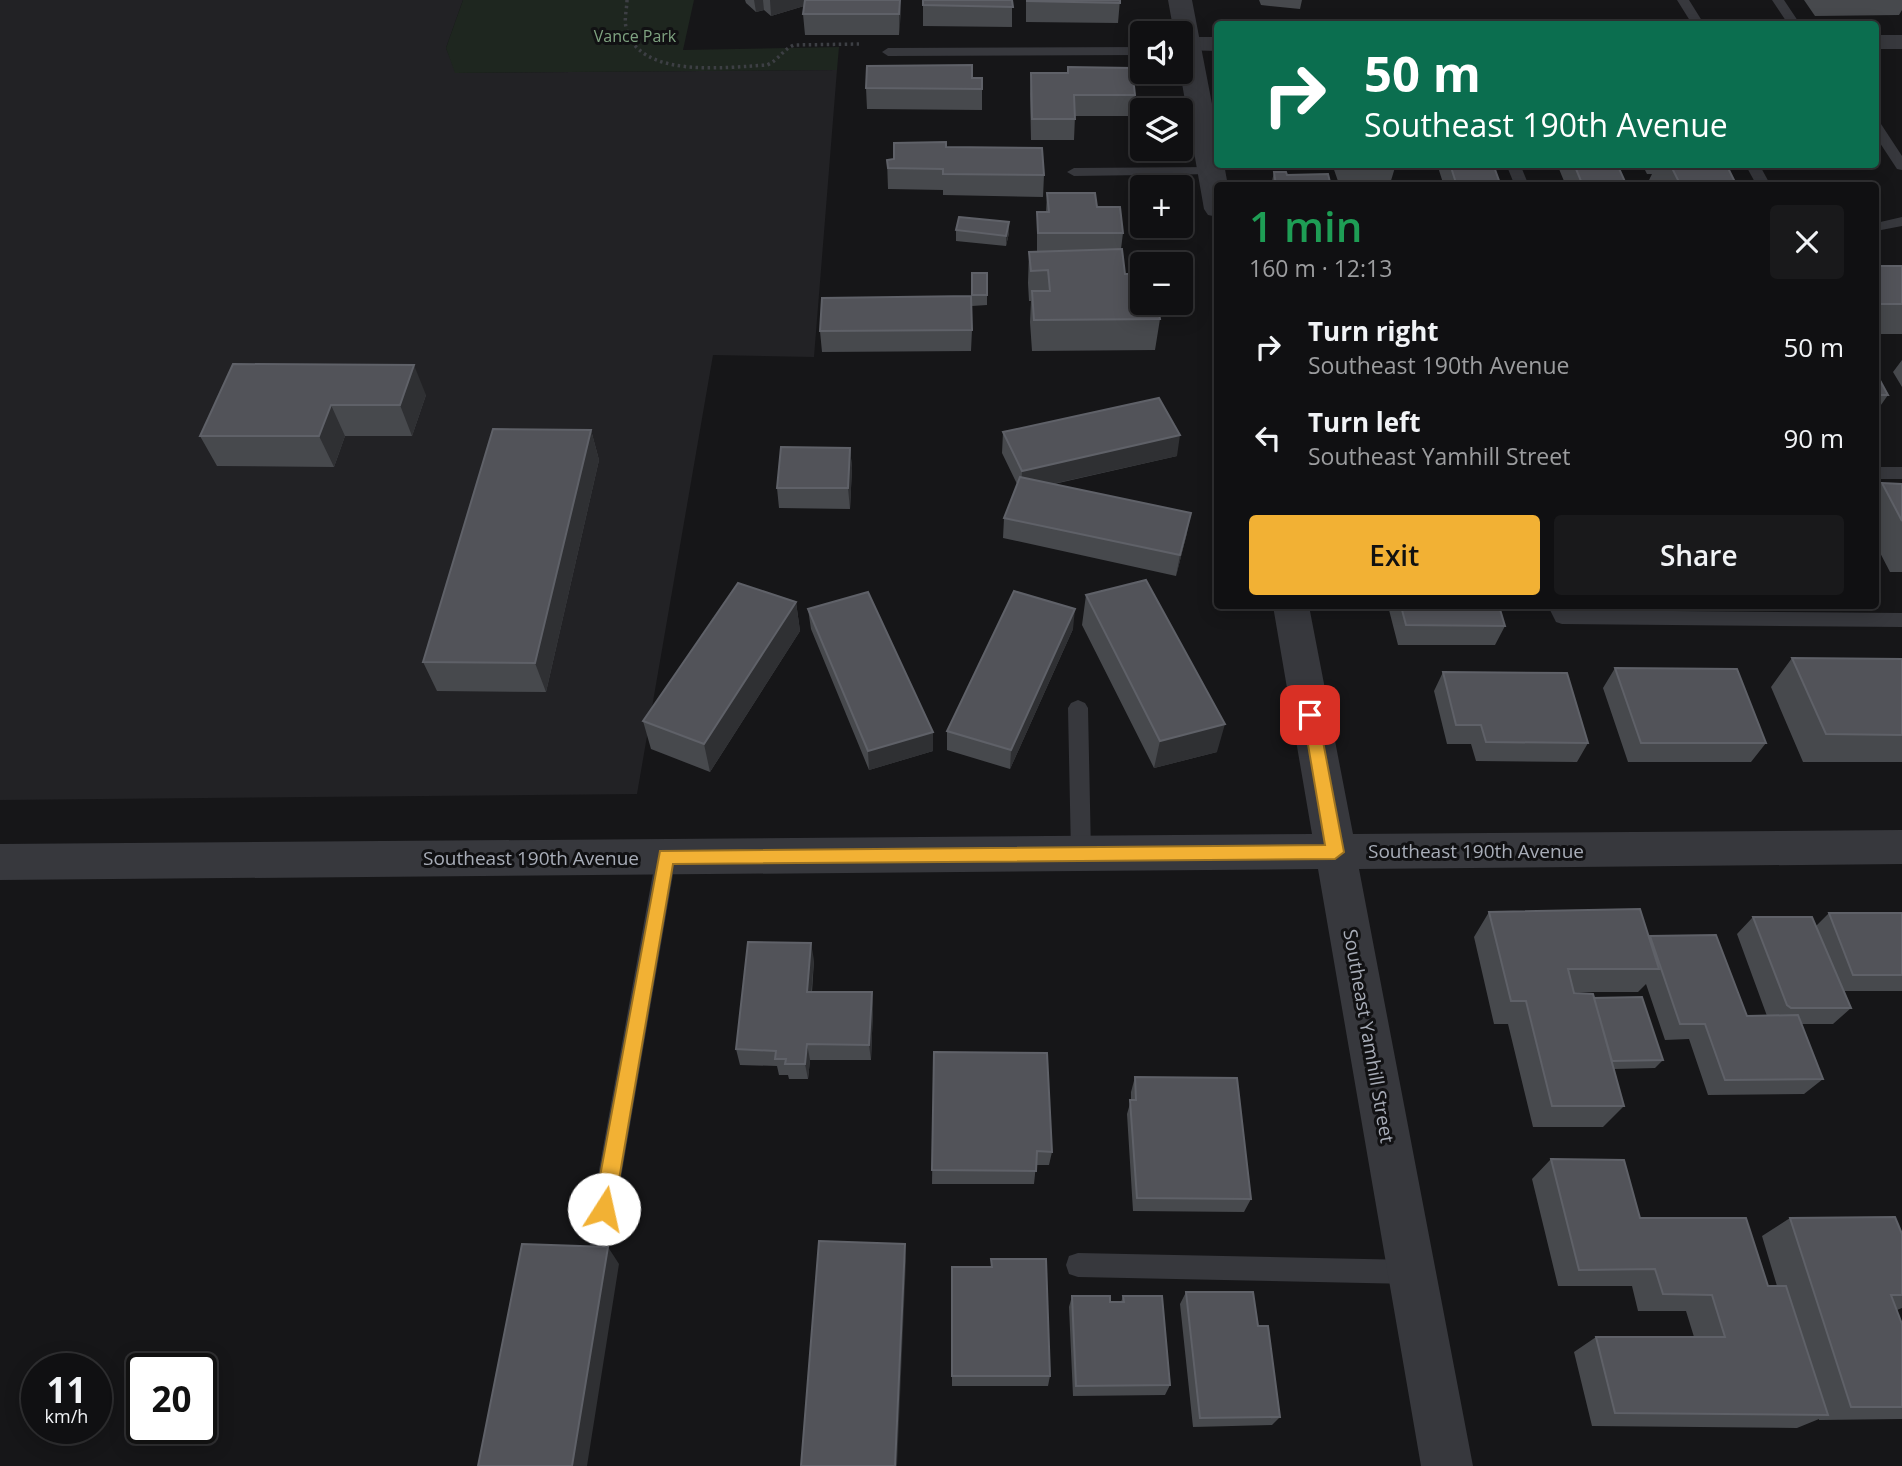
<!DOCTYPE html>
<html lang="en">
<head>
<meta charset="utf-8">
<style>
	:root { --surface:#101012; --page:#19191b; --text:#f1f3f6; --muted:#9c9d9f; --line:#303032; --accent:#f2b134 }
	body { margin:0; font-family:"Open Sans",sans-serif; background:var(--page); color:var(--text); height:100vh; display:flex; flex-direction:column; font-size:26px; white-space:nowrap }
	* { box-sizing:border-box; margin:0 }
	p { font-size:23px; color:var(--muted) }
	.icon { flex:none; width:38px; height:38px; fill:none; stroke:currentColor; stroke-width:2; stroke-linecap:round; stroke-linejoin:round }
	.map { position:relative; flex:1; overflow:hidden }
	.drawer { position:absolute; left:1214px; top:182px; width:665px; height:427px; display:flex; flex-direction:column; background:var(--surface); border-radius:7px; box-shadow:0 4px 18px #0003,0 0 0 2px var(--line) }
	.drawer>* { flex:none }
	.guide { position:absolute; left:1214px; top:21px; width:665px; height:147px; border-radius:7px; box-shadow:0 4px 18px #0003,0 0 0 2px var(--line); background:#0b6e4f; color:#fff; overflow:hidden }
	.controls { position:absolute; left:1130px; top:21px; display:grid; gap:14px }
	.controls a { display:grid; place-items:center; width:63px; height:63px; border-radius:7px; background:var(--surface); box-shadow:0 4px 18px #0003,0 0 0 2px var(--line); font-size:35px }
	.speed { position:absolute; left:21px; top:1353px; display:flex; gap:14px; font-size:35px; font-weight:700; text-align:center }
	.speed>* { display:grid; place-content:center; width:91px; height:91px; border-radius:50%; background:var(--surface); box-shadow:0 4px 18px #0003,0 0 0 2px var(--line); line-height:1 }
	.speed small { font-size:18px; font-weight:400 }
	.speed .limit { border:4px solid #111; border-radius:10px; background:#fff; color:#111 }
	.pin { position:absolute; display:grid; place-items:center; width:60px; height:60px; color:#fff; margin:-30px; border-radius:14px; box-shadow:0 4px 10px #0006 }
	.me { position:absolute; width:77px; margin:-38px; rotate:10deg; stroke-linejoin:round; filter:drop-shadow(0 0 5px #0008) }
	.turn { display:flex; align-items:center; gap:24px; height:147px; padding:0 35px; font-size:32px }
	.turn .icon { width:91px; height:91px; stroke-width:2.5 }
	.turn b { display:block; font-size:49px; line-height:60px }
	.round { display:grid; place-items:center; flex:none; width:74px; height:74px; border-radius:7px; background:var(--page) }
	.overview { display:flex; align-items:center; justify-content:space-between; height:119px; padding:0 35px }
	h1 { font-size:42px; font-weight:600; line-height:52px; color:#1e9e55 }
	.cta { display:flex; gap:14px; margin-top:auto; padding:14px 35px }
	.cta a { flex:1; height:80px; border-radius:7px; background:var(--accent); color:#111; font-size:28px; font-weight:600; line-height:80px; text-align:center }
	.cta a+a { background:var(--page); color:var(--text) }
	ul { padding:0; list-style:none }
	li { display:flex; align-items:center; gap:21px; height:91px; padding:0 35px }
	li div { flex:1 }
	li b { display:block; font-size:26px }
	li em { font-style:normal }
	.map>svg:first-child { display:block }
	.built { fill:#222225 }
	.green { fill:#1e261f }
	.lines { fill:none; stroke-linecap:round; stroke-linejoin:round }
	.path { stroke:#3d3f44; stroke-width:3.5; stroke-dasharray:2.5 3.5; stroke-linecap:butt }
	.service { fill:#37383d; fill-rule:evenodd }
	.minor { fill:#37383d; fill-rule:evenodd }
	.tertiary { fill:#37383d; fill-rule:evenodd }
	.wall { fill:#47494d }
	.shaded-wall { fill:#2f3033 }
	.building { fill:#525359; stroke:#5f6168; stroke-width:2 }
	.route { fill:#f2b134; stroke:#9d7322; stroke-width:2 }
	.labels { text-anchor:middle; stroke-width:6; stroke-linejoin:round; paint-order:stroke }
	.far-park-label { font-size:16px; fill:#7fa381; stroke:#111113 }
	.street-label { font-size:19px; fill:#a8adb8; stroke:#111113 }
</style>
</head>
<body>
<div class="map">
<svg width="1902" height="1466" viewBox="0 0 1902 1466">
	<rect width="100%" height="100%" fill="#161618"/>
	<path class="built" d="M0,0H463L446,48L456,73L837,70L814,357L713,355L637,794L0,800Z"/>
	<path class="green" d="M463,0H694L683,50L839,47L837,70L455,73L446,48Z"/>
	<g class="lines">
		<path class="path" d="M627,0C627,8 624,19 626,27C637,80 728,67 767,65C779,60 782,50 794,45L859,44"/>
		<path class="service" d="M1677,0H1689L1704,24H1692Z
			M1772,0H1784L1800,24H1788Z
			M1143,47V55L888,56L882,52L888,48Z
			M1876,123L1881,124L1902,156V170L1897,169L1876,137Z
			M1506,164H1520L1529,186H1515Z
			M1745,164H1759L1771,186H1757Z
			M1211,167L1218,171L1216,174L1074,176L1067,172L1074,168Z
			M1902,217V226L1876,231V223Z
			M1876,467H1902V479H1876Z
			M1548,606H1566L1568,610L1902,613V627L1562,624L1556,622Z
			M1078,700L1085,703L1088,708L1091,854L1088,860L1081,863L1074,860L1071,854L1068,708L1071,703Z
			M666,848L673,851L676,857L611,1236L608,1245L599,1248L590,1245L587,1236L656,857L659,851Z
			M1078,1253L1412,1260L1421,1263L1424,1272L1421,1281L1412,1284L1078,1277L1069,1274L1066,1265L1069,1256Z"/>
		<path class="minor" d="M1876,35H1902V49H1876Z
			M1188,37H1218V51L1181,50V38Z"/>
		<path class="tertiary" d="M1168,0H1192L1218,135V164H1224L1228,186H1218V217L1208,215L1204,209L1180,72L1181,33H1174Z
			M1273,606H1309L1353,834L1902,830V864L1359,869L1473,1466H1421L1318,869L0,880V844L1312,834Z"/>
	</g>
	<path class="wall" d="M745,0H804V6L805,0H900L899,35H805L803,14L804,6L771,16L764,10L756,12L746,3Z
		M923,0H1012V27L923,26Z
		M1026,0H1120L1118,23L1026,22Z
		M1259,0H1302L1300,9L1261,5Z
		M1804,0H1902V10L1899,15L1815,16Z
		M1068,67L1135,95L1133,116H1075L1074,140H1031L1030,94L1031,73H1067Z
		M972,78H982V110L867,109L866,88Z
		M946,147L1044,175L1043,197L943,195V190L888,189L887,160L894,159Z
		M1332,164H1396L1390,184H1339Z
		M1437,164H1493L1501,186H1444Z
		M1557,164H1617L1627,186H1566Z
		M1642,164H1726L1737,186H1652L1649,180L1652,174H1647Z
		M1274,172L1287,175L1331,186H1271Z
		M1047,193L1097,207L1123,233L1121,249L1125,274L1160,319L1155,350L1032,351L1030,322L1031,301H1029L1028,283L1029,252H1037V212H1046Z
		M1009,222V233L1006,246L956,241V230Z
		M1876,266H1902V334H1876Z
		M972,273H987V305L972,306Z
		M972,330L971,351L822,352L820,331Z
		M1902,360V387L1893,372Z
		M233,364L426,395L412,436H345L334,467L217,466L200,436Z
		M1876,373L1888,395L1876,412Z
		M591,430L599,460L546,692L437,691L423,662Z
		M1003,432L1177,456L1054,484L1187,533L1176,576L1003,538L1004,518L1017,484L1002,453Z
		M850,448L852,468L850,509L779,508L777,488Z
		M1882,483L1902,484V572H1890L1876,545V491Z
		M1086,595L1217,752L1154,768L1082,625Z
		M796,602L800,631L710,772L651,749L643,721Z
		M1388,606H1499L1505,626L1495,645H1398Z
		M808,609L933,732V751L869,770L811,629Z
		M1073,629L1010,769L947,750V731Z
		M1792,658L1902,659V762H1803L1771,687Z
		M1615,668L1766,743L1751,762H1628L1603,688Z
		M1443,672L1588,743L1577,762L1476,761L1471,744H1447L1434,691Z
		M1489,912L1649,937L1650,936L1747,1016H1767L1737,934L1753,917L1816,926L1829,913H1902V991H1844L1851,1008L1833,1024H1801L1823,1079L1804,1094L1708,1095L1689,1039L1665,1040L1646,984L1638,992H1574L1594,998L1663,1060L1655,1068L1614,1069L1624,1106L1603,1127H1533L1508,1024H1494L1474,937Z
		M814,960L812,992H872L873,1008L871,1060H810L808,1079H789L788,1075H779L777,1066L740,1065L736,1049Z
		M934,1052L1052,1152L1049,1165H1036L1034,1184H932Z
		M1135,1077L1251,1199L1244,1212L1133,1211L1127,1114L1131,1100V1092Z
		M1551,1159L1640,1218L1768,1286H1777L1762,1236L1790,1218L1902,1234V1308L1897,1310L1902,1324V1419L1819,1420V1419L1797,1428L1592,1426L1574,1352L1596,1337H1694L1686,1311H1638L1632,1286H1558L1532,1179Z
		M991,1259L1050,1376L1048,1386H952V1267H991Z
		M1186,1292L1258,1326L1280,1417L1272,1425L1193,1427L1180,1304Z
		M1072,1296L1110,1302H1121L1123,1296L1170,1385L1165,1395L1073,1396L1069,1307Z"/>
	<path class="shaded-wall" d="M754,0H763L764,10L756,12Z
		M770,0H804V6L771,16Z
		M900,0L901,14L899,35V14Z
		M1009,222V233L1006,246V236Z
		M414,365L426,395L412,436L400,405Z
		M331,405L345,436L334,467L319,436Z
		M591,430L599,460L546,692L535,663Z
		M1180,435L1177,456L1021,491L1022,471Z
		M850,448L852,468L850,509L848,488Z
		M1191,513L1187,533L1176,576L1180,555Z
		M796,602L800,631L710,772L704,744Z
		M1075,609L1073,629L1010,769L1011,750Z
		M1225,724L1217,752L1154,768L1160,741Z
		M933,732V751L869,770L868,751Z
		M811,943L814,960L810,1008L807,992Z
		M872,992L873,1008L871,1060L869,1045Z
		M807,1044L810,1060L808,1079L805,1064Z
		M905,1244L906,1261L897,1466H895Z
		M608,1247L619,1264L587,1466H572Z"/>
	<path class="building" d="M805,0H900L899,14H803Z
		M923,0H1012L1013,7L923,5Z
		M1027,0H1120V3L1027,1Z
		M972,65V78H982V89L866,88L867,66Z
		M1068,67L1132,68L1135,95H1074L1075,119H1032L1031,73H1068Z
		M946,142V147L1042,148L1044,175L943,174V169L888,168L887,160L894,159V143Z
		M1450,164H1493L1501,186H1457Z
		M1574,164H1617L1627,186H1583Z
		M1670,164H1726L1737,186H1681Z
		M1274,172H1286L1287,175L1328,174L1331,186H1276Z
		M1047,193H1095L1097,207H1120L1123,233H1038L1037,212H1049Z
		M959,217L1009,222L1006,236L956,230Z
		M1122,249L1125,274H1143V303H1157L1160,319L1034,320L1032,291H1050L1048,270L1031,271L1029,252Z
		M1876,266H1902V304H1876Z
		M972,273H987V295H972Z
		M971,296L972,330L820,331L822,298Z
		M233,364L414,365L400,405H331L319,436H200Z
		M1876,373L1888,395H1876Z
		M1159,398L1180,435L1022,471L1003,432Z
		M493,429L591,430L535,663L423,662Z
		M781,447L850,448L848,488H777Z
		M1020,477L1191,513L1180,555L1004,518Z
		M1882,483L1902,484V521Z
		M1146,580L1225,724L1160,741L1086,595Z
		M738,583L796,602L704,744L643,721Z
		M1014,591L1075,609L1011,750L947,731Z
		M868,592L933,732L868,751L808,609Z
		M1401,606H1499L1505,626L1406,625Z
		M1792,658L1902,659V735L1826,734Z
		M1615,668L1737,669L1766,743H1641Z
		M1443,672L1567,673L1588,743L1486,742L1481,725H1456Z
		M1640,909L1659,969H1568L1574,993L1593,994L1624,1106H1552L1526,1001H1511L1489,912Z
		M1829,913H1902V975H1853Z
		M1753,917H1812L1851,1008H1791L1787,1005Z
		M1716,935L1747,1016L1798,1015L1823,1079L1725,1080L1705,1024H1680L1650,936Z
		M748,942L811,943L807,992H872L869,1045L807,1044L805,1064H785L786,1059H775L776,1051L736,1049Z
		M1642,997L1663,1060L1612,1061L1594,998Z
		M934,1052L1047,1053L1052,1152L1037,1151L1036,1171L932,1170Z
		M1135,1077L1237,1078L1251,1199L1137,1198L1130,1100H1136Z
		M1551,1159L1624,1160L1640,1218H1746L1768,1286H1786L1828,1415L1615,1413L1596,1337H1725L1712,1295L1663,1294L1655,1269L1579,1270Z
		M1895,1217L1902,1234V1295H1891L1902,1324V1407H1851L1790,1218Z
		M819,1241L905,1244L895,1466H801Z
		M522,1244L608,1247L572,1466H478Z
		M991,1259H1046L1050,1376H952V1267H992Z
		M1186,1292H1253L1258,1326H1268L1280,1417L1200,1418Z
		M1072,1296H1110V1302H1124L1123,1296H1162L1170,1385L1076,1386Z"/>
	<path class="route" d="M1310,709L1318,715L1344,852L1335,859L673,864L614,1209L611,1216L604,1219L597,1216L594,1209L660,851L1325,845L1303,715Z"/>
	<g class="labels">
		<g class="far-park-label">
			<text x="635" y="42">Vance Park</text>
		</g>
		<g class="street-label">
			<text x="1476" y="858">Southeast 190th Avenue</text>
			<text x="531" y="865">Southeast 190th Avenue</text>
			<text transform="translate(1369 1036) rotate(80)" y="7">Southeast Yamhill Street</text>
		</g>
	</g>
</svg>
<div class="controls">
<a><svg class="icon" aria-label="sound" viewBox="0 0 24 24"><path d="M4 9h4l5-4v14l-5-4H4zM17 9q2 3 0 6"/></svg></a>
<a><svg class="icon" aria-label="layers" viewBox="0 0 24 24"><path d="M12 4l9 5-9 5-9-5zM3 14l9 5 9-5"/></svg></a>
<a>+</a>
<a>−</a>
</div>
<div class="speed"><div>11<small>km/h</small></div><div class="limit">20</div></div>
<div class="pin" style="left:1310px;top:715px;background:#d93025"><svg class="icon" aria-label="arrive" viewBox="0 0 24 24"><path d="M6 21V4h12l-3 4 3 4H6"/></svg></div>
<svg class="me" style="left:604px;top:1209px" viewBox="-20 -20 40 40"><circle r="19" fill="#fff"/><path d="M0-13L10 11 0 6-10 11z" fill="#f2b134"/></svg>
<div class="guide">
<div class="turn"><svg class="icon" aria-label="right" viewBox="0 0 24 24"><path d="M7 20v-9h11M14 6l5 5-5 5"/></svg><div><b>50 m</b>Southeast 190th Avenue</div></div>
</div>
<section class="drawer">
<div class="overview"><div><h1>1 min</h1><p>160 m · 12:13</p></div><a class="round"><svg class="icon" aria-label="close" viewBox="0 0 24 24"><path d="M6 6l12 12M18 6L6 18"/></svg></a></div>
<ul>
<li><svg class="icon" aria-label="right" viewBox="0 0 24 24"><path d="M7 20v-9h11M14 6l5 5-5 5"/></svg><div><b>Turn right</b><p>Southeast 190th Avenue</p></div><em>50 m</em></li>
<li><svg class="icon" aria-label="left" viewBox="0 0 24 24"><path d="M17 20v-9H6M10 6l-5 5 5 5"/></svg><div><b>Turn left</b><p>Southeast Yamhill Street</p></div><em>90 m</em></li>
</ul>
<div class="cta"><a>Exit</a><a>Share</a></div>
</section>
</div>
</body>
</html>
